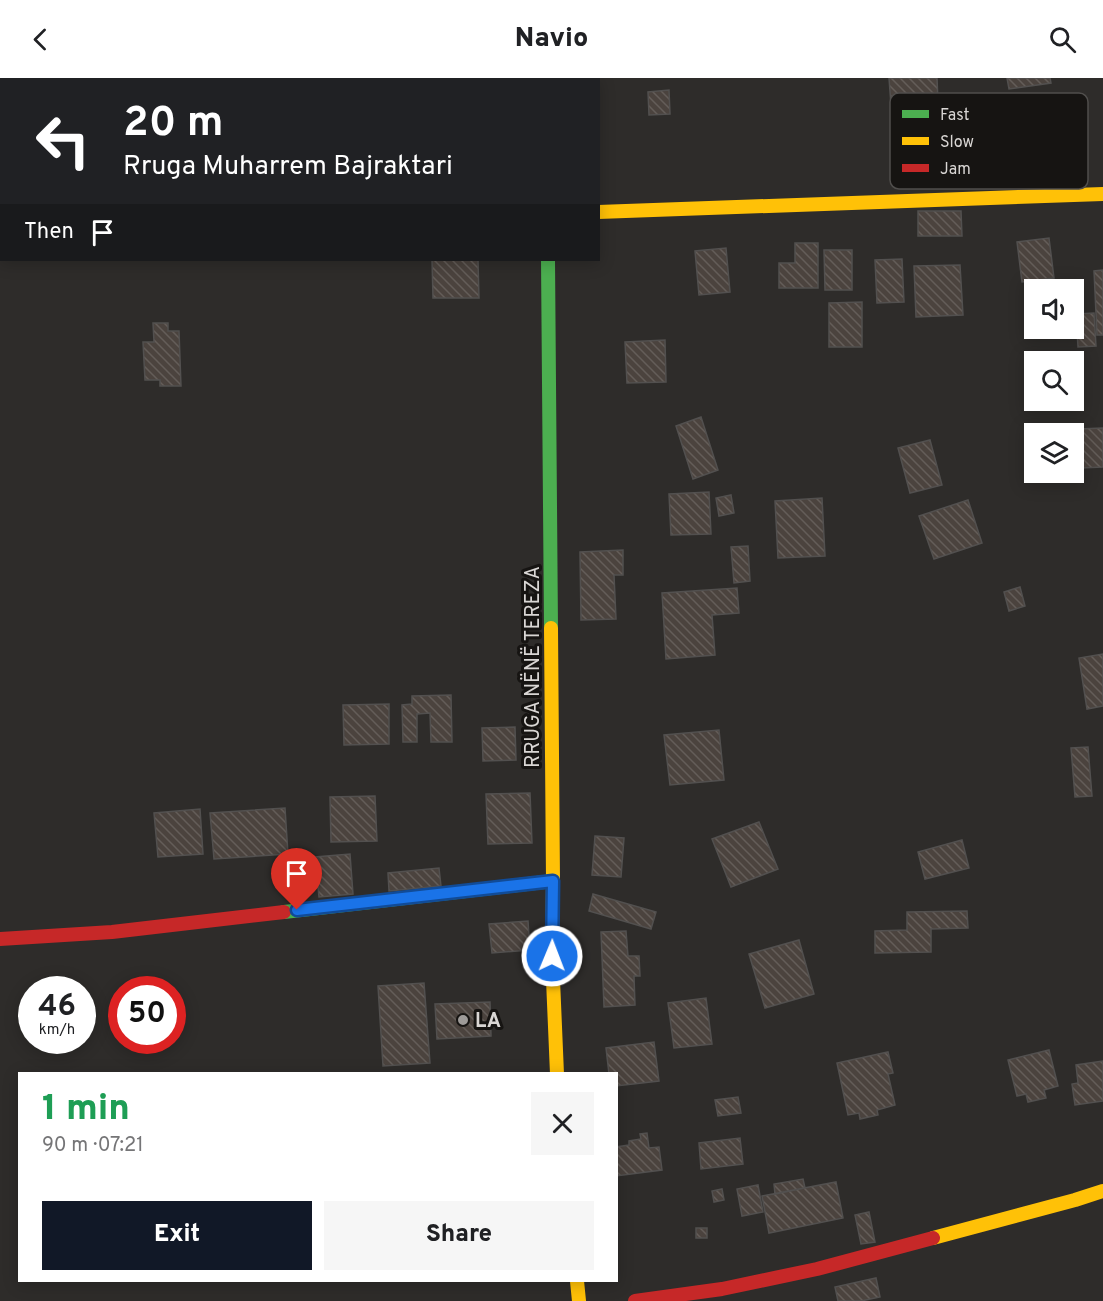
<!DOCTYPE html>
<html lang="en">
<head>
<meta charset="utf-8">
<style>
	:root { --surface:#fff; --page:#f6f6f6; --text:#202124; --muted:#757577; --accent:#111827 }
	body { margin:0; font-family:Overpass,sans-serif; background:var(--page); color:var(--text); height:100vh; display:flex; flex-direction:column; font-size:22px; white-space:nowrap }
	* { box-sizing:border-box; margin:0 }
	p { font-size:20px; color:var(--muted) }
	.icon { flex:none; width:33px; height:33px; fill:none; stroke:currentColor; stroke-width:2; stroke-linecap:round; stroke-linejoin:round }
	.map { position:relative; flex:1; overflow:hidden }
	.sheet { position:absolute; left:18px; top:994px; width:600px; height:210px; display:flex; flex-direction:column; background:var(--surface); border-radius:0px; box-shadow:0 3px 15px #0003 }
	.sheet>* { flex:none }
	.guide { position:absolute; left:0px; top:0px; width:600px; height:183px; box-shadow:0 3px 15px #0003; background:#202124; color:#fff; overflow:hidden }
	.controls { position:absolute; left:1024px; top:201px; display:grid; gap:12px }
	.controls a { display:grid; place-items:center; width:60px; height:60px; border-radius:0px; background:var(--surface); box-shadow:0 3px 15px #0003; font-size:30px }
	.speed { position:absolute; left:18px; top:898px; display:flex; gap:12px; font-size:30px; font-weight:700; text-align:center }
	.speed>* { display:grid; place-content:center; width:78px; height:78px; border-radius:50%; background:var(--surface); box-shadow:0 3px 15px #0003; line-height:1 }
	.speed small { font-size:15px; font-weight:400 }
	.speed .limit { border:9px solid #d22; background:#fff; color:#111 }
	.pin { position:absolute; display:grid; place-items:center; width:51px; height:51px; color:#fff; margin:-62px -26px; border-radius:50% 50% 50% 0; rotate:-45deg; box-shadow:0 0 6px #0007 }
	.pin .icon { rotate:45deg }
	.me { position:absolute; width:66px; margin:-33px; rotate:1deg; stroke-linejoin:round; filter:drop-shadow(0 0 4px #0008) }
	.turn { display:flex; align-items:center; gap:21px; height:126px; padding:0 24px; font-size:27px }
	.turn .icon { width:78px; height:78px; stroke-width:2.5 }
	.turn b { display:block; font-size:42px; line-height:51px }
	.then { display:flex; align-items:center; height:57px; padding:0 24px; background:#0003; gap:12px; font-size:22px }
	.round { display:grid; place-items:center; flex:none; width:63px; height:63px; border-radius:0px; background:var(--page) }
	.overview { display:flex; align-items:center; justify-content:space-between; height:102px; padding:0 24px }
	h1 { font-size:36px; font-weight:800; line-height:45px; color:#1e9e55 }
	.action { display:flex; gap:12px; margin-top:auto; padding:12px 24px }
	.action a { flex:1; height:69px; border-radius:0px; background:var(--accent); color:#fff; font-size:24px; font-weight:800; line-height:69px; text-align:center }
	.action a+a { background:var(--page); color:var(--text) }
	header { display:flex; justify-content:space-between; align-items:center; height:78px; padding:0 24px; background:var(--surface); font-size:27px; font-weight:800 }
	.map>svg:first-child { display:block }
	.grass { fill:url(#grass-dots) }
	.building { fill:url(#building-back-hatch); stroke:#52504f; stroke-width:1.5 }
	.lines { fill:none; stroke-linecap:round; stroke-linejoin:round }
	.lane { stroke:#676665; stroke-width:15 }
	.fast { stroke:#4caf50; stroke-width:14 }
	.slow { stroke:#ffc107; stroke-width:14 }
	.jam { stroke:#c62828; stroke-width:14 }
	.route-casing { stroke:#114b97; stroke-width:15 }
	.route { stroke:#1a73e8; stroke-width:10 }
	.poi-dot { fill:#9d9a98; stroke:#161412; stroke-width:2 }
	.labels { text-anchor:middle; stroke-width:6; stroke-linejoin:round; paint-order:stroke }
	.street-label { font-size:20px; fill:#d9d6d4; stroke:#161412 }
	.poi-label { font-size:20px; font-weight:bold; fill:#d9d6d4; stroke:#161412; text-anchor:start }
	.key { fill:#161412; stroke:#504e4c; stroke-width:1.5 }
	.key-label { font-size:16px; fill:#d9d6d4 }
</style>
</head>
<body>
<header><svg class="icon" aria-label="back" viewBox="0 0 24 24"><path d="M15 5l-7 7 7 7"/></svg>Navio<svg class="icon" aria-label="search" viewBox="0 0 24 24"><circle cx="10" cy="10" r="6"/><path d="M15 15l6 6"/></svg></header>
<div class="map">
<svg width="1103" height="1223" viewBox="0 0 1103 1223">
	<defs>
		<pattern id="grass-dots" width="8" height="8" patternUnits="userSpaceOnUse" patternTransform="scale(1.5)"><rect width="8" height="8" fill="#354a2c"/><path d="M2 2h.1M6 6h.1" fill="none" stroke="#52634a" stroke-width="1.8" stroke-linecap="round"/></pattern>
		<pattern id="building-back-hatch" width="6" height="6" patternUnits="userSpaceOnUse" patternTransform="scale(1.5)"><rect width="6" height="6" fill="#4b433e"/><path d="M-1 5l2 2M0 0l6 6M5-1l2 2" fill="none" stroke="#645d59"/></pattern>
	</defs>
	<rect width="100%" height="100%" fill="#2e2c2a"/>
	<path class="grass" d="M0,0H83V1L2,2V99H0Z
		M156,0H323V1L156,2Z
		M332,0H528V1L332,2Z"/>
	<path class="building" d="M105,0H155V2H105Z
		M889,0H937L938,24L891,27Z
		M1007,0H1050L1051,5L1009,11Z
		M669,12L670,36L649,37L648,14Z
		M918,133H961L962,158H918Z
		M1049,160L1054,200L1022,204L1017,164Z
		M795,165H818V210H779V185H795Z
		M726,170L730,214L699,217L695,173Z
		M824,172H852V212H825Z
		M902,181L904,224L877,225L875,182Z
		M432,182H478L479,220H433Z
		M960,187L963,237L916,239L914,188Z
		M1103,192V257H1097L1094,193Z
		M862,224V269H829V225Z
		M1094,235L1096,268L1078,269L1076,236Z
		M153,245H168V253H179L181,308H160V302H145L143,264H154Z
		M665,262L666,304L627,305L625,264Z
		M701,339L718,392L693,401L676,348Z
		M1103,350V389L1081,390L1078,351Z
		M930,362L942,407L910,415L898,370Z
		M709,414L711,456L671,457L669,416Z
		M731,417L734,435L719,438L716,420Z
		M822,420L825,478L778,480L775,423Z
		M968,422L982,465L934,481L919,438Z
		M748,468L750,503L734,505L731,469Z
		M623,472V497H614L616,541L581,542L580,474Z
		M1020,509L1025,528L1009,533L1004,514Z
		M737,510L739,535L712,537L715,577L666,581L662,515Z
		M1103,576V628L1087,631L1079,580Z
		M451,617L452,664H431L430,635L417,636V664H403L402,627L412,626V618Z
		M389,626V666L344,667L343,627Z
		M515,649L516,682L483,683L482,650Z
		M719,652L724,702L670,707L664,657Z
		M1088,669L1092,718L1075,719L1071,670Z
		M530,715L532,765L488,766L486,716Z
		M375,718L377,763L331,764L330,719Z
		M285,730L288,776L214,781L210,735Z
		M200,731L203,776L158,779L154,735Z
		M759,744L778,791L731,809L712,761Z
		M595,758L624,760L621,799L592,797Z
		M962,762L969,790L925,801L918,774Z
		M350,776L353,816L319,819L315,779Z
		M439,790L441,808L389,813L388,795Z
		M593,816L656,834L651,851L589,833Z
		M967,833L968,850L931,851V874L875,875V853L907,852V834Z
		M528,843L530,872L492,875L489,846Z
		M626,853L628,878H639L640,898H634L635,927L604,929L601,854Z
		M799,862L814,916L765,930L749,876Z
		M424,905L430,985L383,988L378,908Z
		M706,920L712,966L674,970L668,925Z
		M490,924L491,958L437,961L435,926Z
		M654,964L659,1003L616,1008V996H609L606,970Z
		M1049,972L1058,1008L1044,1012L1046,1020L1028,1024L1026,1016L1017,1018L1008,982Z
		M888,974L893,995L888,996L895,1027L877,1032L878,1037L860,1041L859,1035L848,1037L837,985Z
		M1103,983V1023L1075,1027L1072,1006L1078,1005L1076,987Z
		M738,1019L741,1035L718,1038L715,1022Z
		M647,1055L649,1070L659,1069L662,1092L616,1098V1069L629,1067V1063L641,1061L640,1056Z
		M740,1060L743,1086L701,1091L699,1065Z
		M803,1101L805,1110L775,1116L774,1106Z
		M836,1104L843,1140L769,1155L762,1118Z
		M758,1107L763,1134L742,1138L737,1111Z
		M722,1111L724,1122L714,1124L712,1113Z
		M869,1134L875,1164L861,1166L855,1137Z
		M696,1150H707V1160H696Z
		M876,1200L880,1219L861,1223H838L835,1209Z"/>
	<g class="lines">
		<path class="lane" d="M0,115H2"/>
		<path class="fast" d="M548,182L551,550
			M284,834L553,803"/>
		<path class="slow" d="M598,134L1103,116
			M551,550L553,803L552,878L557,996
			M933,1160L1075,1122L1103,1113
			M577,1203L579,1223"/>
		<path class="jam" d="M545,0V2
			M0,861L112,854L284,834
			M635,1223L722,1211L817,1191L933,1160"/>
	</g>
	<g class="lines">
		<g class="route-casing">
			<path id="route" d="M297,832L553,803L552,878"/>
		</g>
		<use href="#route" class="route"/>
	</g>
	<circle class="poi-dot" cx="463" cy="942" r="6"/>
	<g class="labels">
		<g class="street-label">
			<text transform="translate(532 589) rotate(-90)" y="7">RRUGA NËNË TEREZA</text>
		</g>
		<g class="poi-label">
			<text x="475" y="949">LA</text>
		</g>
	</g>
	<rect x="890" y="15" width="198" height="96" rx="9" class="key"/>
	<rect x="902" y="32" width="27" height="8" fill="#4caf50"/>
	<rect x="902" y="59" width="27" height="8" fill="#ffc107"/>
	<rect x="902" y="86" width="27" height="8" fill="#c62828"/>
	<g class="key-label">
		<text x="940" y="42">Fast</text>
		<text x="940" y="69">Slow</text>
		<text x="940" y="96">Jam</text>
	</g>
</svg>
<div class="controls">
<a><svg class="icon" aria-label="sound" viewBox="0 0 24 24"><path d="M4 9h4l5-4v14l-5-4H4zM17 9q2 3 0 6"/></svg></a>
<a><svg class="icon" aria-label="search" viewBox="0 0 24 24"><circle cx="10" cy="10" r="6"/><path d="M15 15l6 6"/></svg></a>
<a><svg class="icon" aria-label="layers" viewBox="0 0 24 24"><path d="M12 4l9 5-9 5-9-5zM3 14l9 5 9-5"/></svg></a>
</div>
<div class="speed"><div>46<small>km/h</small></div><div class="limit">50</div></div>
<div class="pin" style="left:297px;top:832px;background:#d93025"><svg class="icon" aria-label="arrive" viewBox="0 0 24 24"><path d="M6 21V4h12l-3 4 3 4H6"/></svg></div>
<svg class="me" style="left:552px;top:878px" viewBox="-20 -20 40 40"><circle r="17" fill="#1a73e8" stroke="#fff" stroke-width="3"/><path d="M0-11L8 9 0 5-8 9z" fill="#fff"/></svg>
<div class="guide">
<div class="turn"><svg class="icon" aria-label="left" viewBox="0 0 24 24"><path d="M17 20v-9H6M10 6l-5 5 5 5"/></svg><div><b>20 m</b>Rruga Muharrem Bajraktari</div></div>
<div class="then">Then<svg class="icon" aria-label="arrive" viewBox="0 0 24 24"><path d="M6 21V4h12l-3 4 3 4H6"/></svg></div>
</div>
<section class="sheet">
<div class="overview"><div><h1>1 min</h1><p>90 m · 07:21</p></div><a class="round"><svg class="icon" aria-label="close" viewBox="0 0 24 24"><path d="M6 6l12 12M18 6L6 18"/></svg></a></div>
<div class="action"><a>Exit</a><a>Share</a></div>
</section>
</div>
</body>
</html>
